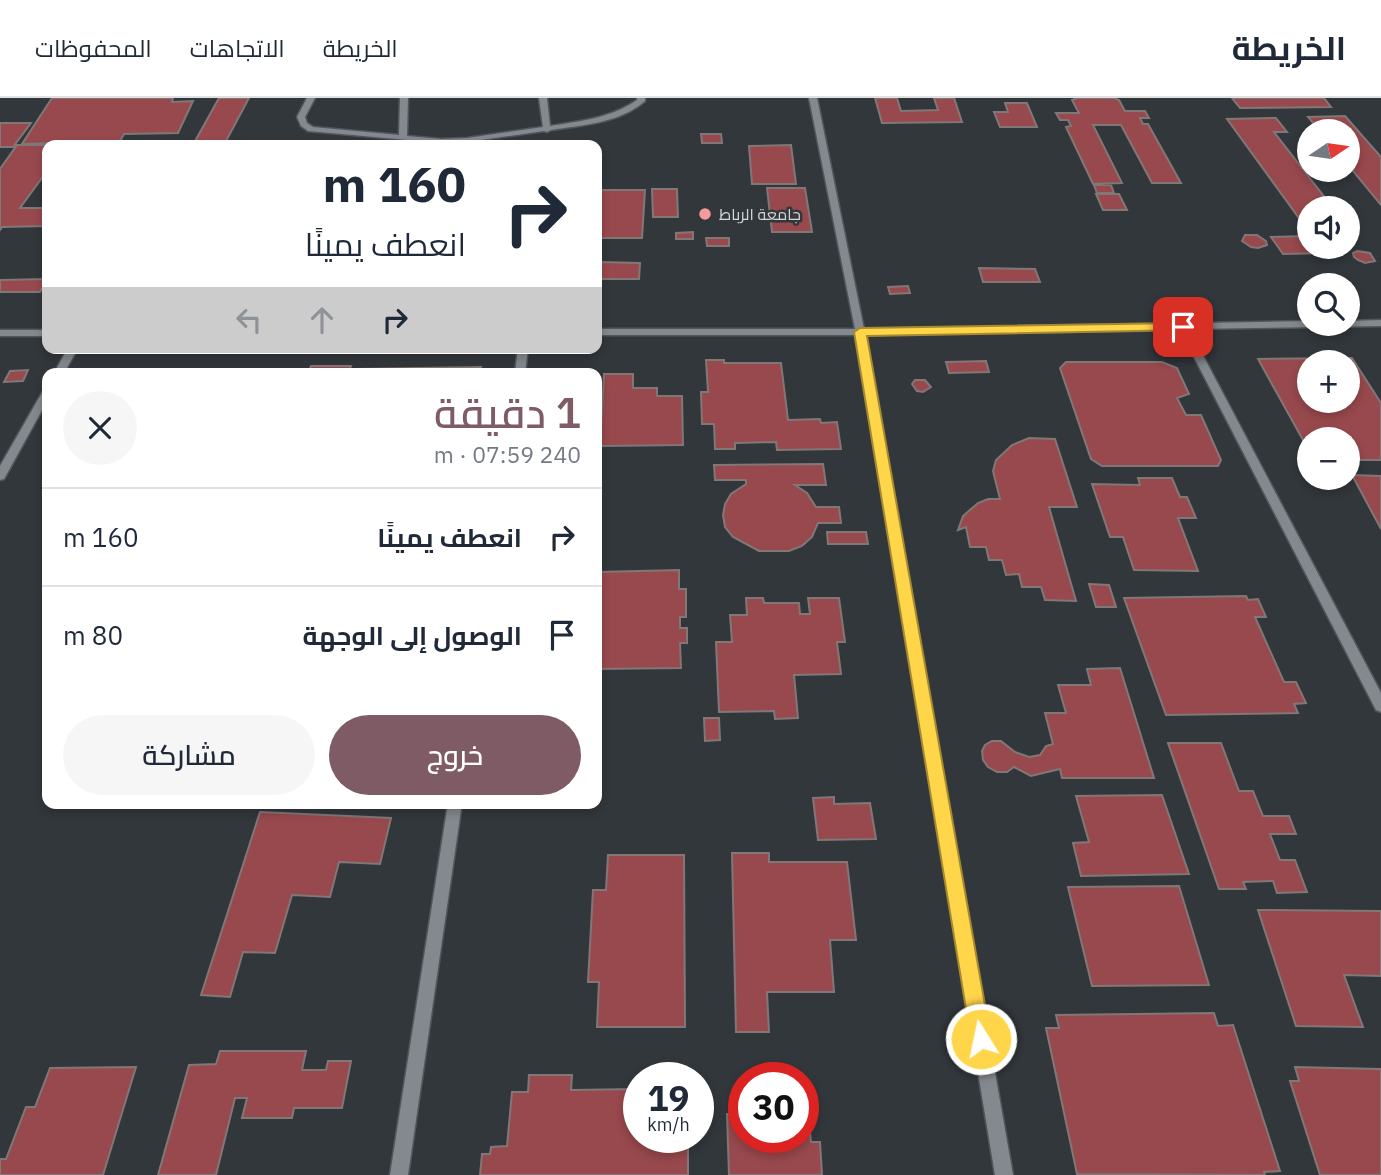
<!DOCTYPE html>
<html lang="ar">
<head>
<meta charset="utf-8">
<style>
	:root { --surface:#fff; --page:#f6f6f7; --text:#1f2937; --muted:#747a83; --line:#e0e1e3; --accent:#7f5c65 }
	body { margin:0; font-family:"IBM Plex Sans",Cairo,sans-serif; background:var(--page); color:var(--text); direction:rtl; height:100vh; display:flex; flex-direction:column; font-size:26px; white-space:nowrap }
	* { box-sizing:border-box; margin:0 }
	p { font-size:23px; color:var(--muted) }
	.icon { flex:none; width:38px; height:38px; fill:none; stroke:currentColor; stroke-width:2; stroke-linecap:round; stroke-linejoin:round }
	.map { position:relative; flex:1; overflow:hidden; direction:ltr }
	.details { position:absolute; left:42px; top:270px; width:560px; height:441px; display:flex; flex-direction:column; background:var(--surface); border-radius:14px; box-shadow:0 4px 10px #0003; direction:rtl }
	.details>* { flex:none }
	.hud { position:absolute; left:42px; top:42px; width:560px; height:214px; border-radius:14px; box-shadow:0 4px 10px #0003; direction:rtl; background:#fff; color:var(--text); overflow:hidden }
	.needle { width:46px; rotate:77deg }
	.buttons { position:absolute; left:1297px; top:21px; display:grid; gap:14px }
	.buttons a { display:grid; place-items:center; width:63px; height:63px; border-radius:50%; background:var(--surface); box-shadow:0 4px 10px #0003; font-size:35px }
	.speed { position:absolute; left:623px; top:964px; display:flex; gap:14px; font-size:35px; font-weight:700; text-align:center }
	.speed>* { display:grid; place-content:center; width:91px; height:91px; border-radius:50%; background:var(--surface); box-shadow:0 4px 10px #0003; line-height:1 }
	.speed small { font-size:18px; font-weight:400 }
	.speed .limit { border:10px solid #d22; background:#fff; color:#111 }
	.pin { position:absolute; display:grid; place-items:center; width:60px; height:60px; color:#fff; margin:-30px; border-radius:14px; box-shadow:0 4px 10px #0006 }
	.me { position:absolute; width:77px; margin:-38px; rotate:350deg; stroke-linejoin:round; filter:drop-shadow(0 0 5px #0008) }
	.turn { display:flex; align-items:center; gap:24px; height:147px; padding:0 21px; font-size:32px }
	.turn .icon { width:91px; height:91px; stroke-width:2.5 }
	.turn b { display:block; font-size:49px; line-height:60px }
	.lanes { display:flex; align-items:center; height:66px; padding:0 21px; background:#0003; justify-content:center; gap:35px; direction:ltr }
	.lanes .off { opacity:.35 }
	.round { display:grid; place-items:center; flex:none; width:74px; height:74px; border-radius:37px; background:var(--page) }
	.overview { display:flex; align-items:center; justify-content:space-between; height:119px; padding:0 21px }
	h1 { font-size:42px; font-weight:600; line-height:52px; color:var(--accent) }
	.action { display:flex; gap:14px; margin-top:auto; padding:14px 21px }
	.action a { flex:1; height:80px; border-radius:42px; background:var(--accent); color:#fff; font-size:28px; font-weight:600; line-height:80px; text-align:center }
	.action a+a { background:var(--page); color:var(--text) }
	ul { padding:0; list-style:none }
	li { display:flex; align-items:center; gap:21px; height:98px; padding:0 21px; border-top:2px solid var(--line) }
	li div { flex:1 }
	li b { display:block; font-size:26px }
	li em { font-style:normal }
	header { display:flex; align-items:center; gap:42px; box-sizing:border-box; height:98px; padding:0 35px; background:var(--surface); border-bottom:2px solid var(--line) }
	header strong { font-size:33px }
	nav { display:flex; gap:38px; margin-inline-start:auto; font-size:24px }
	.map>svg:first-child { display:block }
	.building { fill:#98494d; stroke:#817777; stroke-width:2; fill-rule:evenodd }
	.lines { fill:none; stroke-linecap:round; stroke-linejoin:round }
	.minor-casing { stroke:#51565a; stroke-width:3 }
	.minor { fill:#83898f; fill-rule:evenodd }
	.route { fill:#ffd54a; stroke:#a68a30; stroke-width:2 }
	.poi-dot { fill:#f59b9d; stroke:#32373c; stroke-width:2.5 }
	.labels { text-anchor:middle; stroke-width:5; stroke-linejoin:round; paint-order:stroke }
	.far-poi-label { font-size:16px; fill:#d3d7da; stroke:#32373c; text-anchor:start }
</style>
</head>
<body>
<header>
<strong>الخريطة</strong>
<nav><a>الخريطة</a><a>الاتجاهات</a><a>المحفوظات</a></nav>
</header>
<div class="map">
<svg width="1381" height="1077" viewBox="0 0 1381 1077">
	<rect width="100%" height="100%" fill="#32373c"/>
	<path class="building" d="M52,0H173L172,4L193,3L178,35L124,36L120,43L22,46Z
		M219,0H249L225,45H194Z
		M875,0H897L901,13L938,12L934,0H954L962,24L882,25Z
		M1077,0H1114L1119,2L1125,13H1145L1149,20H1140L1143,26H1148L1181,85H1152L1121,27H1093L1122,85L1093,86L1066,29L1071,28L1068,22H1060L1056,15H1079L1072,2Z
		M1232,0H1324L1331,9L1240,10Z
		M1005,5H1027L1037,29H1000L994,14H1008Z
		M1345,18L1381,59V107L1348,67V33H1320L1308,19Z
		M1276,20L1287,34H1274L1333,110H1309V122L1301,123L1227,21Z
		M0,25H31L13,49H0Z
		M701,36H721L722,45H702Z
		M17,47H58H47V73L20,110H47V128L2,129L0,132V71Z
		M791,47L796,86H752L749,48Z
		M1094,87H1111L1114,95H1097Z
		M767,90H805L812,134H772Z
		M652,91H677L678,119H653Z
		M597,92H645L642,140H597Z
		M1096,96H1119L1127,112H1103Z
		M693,134V141H676V135Z
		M1245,137H1257L1266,143L1267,147L1258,150L1251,149L1242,143Z
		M1309,138V149H1324L1329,155L1283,156L1271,139Z
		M706,140H729V148H707Z
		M1357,153L1370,155L1375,163L1365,165L1358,162L1354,159L1353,155Z
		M600,164L640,165L639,181H598Z
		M979,170L1035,171L1040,184H983Z
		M47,181L40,194H0V182Z
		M908,188L910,195L890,196L888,189Z
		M1352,260L1381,305V362H1348V341H1309V353L1258,261ZM1309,264H1348V303H1309Z
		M706,262H724V265H781L788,322L820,321L821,325L837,324L841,351L777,352L776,344L735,345V351H715L714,326H702L701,294H708Z
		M986,263L989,274L949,275L946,264Z
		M1066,264H1162L1177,270L1189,296L1177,300L1186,317H1201L1221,362L1218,368H1102L1091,361L1060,270Z
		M311,268H351L348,275H308Z
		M481,269L480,275H355L356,271Z
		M28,272L23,283L4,284L10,273Z
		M604,276H633V290H657V298H682L683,347L600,348Z
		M915,282H925L931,289L923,294L917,293L912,286Z
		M1029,340L1055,341L1077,409H1049L1076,503L1045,502L1041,489H1022L1019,476L1006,477L1002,462H989L986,449H970L966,429L958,432L963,418L978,405L988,401H1000L993,373L996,362L1012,347Z
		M823,366L826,387H795L807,395L816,409H839L841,425H818L812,439L802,448L789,453H759L733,439L725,429L723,417L725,406L731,396L746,386V382H715L714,367Z
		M1352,377L1381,378V431Z
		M1138,380H1172L1180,399H1187L1196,420H1178L1198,473L1134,472L1123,439H1110L1092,386L1140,387Z
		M827,434H866L868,446H828Z
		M679,472V491H686V519H680V530H687V545H680L681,570L597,571V541L599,539L597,540V474Z
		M1089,486L1109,487L1116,509H1096Z
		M1246,498L1248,502L1258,501L1266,519H1255L1284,584H1296L1306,605L1294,606L1298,615L1166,617L1124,500Z
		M746,500H763L764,505H799L800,516H810L808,500H839L845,544H837L841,576L794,577L798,620L775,621L774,613L719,614L716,544H732L730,517H747Z
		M1120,570L1154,680H1062L1060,671L1031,678L1014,669L1007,674H997L988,669L983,662L982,653L985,647L992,643H1001L1015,654L1029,659L1040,657L1046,648L1053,646L1045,615H1066L1058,587H1091L1087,571Z
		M704,620H719L720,642L705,643Z
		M1168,645H1221L1239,693H1253L1263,718H1289L1296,736H1270L1280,762H1295L1307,794L1277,795L1273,783L1243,784L1246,791H1219Z
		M1162,697L1189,776L1081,778L1073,745L1089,744L1076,698Z
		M834,699V706L870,705L876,741L818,742L813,700Z
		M260,714L391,720L380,766L339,764L330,799L292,797L275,855L243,854L230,899L201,897Z
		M732,755H769V764H847L856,842H830L834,894H767L769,934H736Z
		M608,757H684L685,929H597L599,884H588L593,792H606Z
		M1179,788L1209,887L1092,888L1068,789Z
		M1258,812L1381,813V878L1344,877L1363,929L1296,928Z
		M1214,915L1218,928L1233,927L1280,1073L1264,1074L1265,1077L1077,1076L1046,930H1059L1056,917Z
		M220,953H306L302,972H326L328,963H351L342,1010H294L292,1020H242L247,1000H235L216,1077H158L189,967L216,966Z
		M136,969L103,1077H0V1061H6L26,1009H35L50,970Z
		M1295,969L1381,971V1077H1320L1290,983H1299Z
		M529,977H572L571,992L637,991L639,1040H688V1077H480L482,1056H490L491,1049L507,1048L512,994H528Z
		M803,1003H807L811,1044H820L822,1077H729L727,1016H744V1040H803Z"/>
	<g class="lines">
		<g class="minor-casing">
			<path id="minor" d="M307,0H315L305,19L307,25L313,29L399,37L400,0H408L407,38L441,41L467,40L543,29L539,0H547L550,28C581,23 611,20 637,2V0H645V3C620,25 583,27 551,32L547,34L544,33L467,44L441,45L308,33L301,28L297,19Z
				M809,0H817L864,231L1309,223V226H1348V223L1381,222V228L1189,231L1381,595V614L1376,612L1180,232L865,237L1013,1077H995L856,237H597V231H855Z
				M0,232H47V238H0Z
				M68,250H78L64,275H54Z
				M518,250H528L525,275H515Z
				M47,292V303L4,381L0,382V368L43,293Z
				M448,705H462L408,1077H390Z"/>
		</g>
		<use href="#minor" class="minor"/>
	</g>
	<path class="route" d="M1183,225L1189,229L1188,232L867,238L991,941L988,948L981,951L974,948L971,941L854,234L860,230Z"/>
	<circle class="poi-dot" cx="705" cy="116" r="7"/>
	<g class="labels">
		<g class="far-poi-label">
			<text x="719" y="122">جامعة الرباط</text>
		</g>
	</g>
</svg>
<div class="buttons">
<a><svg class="needle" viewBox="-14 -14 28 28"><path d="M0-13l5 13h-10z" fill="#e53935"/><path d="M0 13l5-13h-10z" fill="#747a83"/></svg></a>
<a><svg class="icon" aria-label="sound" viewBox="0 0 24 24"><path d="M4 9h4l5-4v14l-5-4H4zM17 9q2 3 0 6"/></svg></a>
<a><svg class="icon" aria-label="search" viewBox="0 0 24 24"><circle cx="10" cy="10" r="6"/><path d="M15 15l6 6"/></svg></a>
<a>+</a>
<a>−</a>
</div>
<div class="speed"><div>19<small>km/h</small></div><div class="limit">30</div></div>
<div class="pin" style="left:1183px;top:229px;background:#d93025"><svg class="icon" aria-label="arrive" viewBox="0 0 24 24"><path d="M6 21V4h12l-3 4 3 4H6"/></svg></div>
<svg class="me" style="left:981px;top:941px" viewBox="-20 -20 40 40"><circle r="17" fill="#ffd54a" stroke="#fff" stroke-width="3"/><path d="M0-11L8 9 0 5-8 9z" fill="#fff"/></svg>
<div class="hud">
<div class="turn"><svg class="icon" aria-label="right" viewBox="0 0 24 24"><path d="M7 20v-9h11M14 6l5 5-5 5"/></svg><div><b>160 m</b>انعطف يمينًا</div></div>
<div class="lanes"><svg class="icon off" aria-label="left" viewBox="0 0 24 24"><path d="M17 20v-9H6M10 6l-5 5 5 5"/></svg><svg class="icon off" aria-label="ahead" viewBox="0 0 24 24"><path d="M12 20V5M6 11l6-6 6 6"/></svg><svg class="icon" aria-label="right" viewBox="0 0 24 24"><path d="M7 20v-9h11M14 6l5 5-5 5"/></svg></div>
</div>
<section class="details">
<div class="overview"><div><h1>1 دقيقة</h1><p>240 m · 07:59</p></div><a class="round"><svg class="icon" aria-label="close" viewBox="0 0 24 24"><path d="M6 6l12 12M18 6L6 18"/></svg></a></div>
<ul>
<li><svg class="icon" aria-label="right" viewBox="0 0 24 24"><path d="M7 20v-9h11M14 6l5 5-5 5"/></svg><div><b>انعطف يمينًا</b></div><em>160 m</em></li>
<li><svg class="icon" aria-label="arrive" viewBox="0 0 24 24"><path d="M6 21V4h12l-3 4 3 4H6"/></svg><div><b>الوصول إلى الوجهة</b></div><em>80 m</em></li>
</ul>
<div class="action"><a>خروج</a><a>مشاركة</a></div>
</section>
</div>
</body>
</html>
